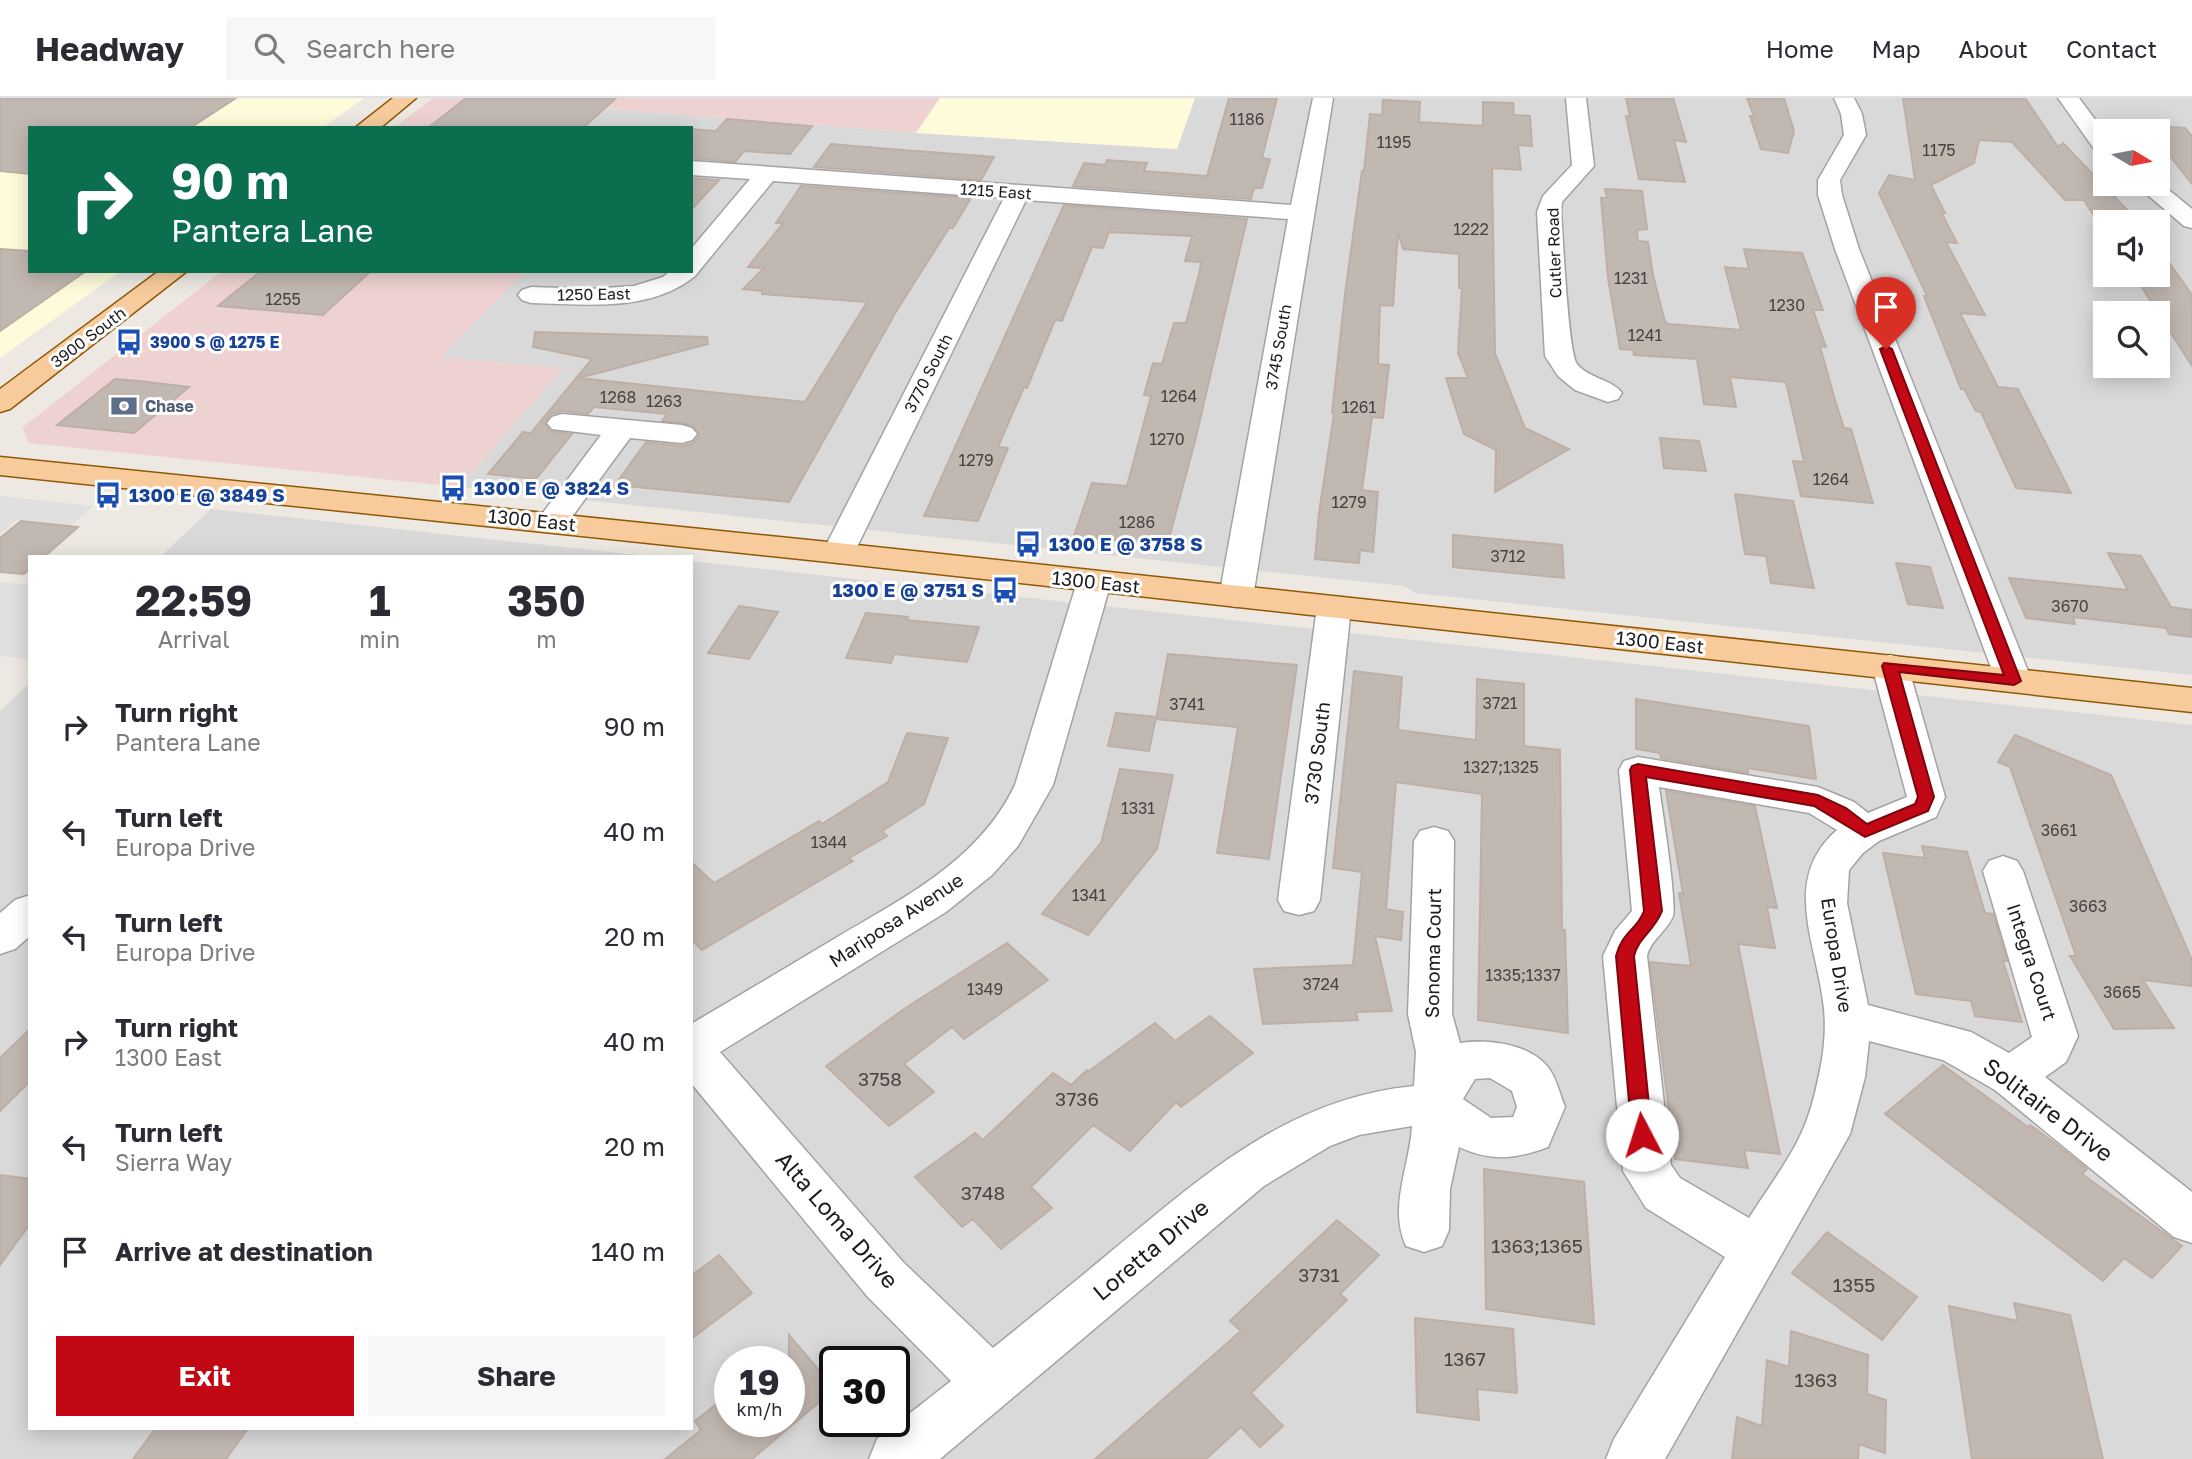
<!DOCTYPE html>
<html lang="en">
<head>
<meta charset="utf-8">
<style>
	:root { --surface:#fff; --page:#f7f7f7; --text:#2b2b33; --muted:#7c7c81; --line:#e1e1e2; --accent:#c10814 }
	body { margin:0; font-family:"Golos Text",sans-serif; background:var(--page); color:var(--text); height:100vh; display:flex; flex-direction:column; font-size:26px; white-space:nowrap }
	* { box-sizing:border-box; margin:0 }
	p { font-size:23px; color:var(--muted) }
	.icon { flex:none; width:38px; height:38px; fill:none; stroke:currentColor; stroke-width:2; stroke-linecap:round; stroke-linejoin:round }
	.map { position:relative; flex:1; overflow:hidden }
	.panel { position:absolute; left:28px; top:457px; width:665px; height:875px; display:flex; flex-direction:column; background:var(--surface); border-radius:0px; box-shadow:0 4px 18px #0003 }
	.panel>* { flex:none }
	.guide { position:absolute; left:28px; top:28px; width:665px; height:147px; border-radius:0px; box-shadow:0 4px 18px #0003; background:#0b6e4f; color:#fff; overflow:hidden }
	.needle { width:46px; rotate:100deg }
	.fabs { position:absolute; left:2093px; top:21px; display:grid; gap:14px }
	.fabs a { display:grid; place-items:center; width:77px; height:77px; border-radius:0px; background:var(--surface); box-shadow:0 4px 18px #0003; font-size:35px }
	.speed { position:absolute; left:714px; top:1248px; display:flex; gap:14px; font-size:35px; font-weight:700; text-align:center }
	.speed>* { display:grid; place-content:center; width:91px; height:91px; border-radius:50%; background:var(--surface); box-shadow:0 4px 18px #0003; line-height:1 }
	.speed small { font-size:18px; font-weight:400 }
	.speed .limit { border:4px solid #111; border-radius:10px; background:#fff; color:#111 }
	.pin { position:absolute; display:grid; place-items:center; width:60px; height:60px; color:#fff; margin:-72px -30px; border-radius:50% 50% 50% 0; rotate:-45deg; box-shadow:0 0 7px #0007 }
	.pin .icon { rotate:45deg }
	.me { position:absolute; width:77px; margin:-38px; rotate:355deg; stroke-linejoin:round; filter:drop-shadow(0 0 5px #0008) }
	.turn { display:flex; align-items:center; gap:24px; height:147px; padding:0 28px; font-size:32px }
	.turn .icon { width:91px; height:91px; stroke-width:2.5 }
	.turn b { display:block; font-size:49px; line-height:60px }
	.eta { display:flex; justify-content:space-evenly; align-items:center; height:119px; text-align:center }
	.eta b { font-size:42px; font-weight:700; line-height:49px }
	.button { display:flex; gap:14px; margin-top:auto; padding:14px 28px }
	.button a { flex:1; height:80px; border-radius:0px; background:var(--accent); color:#fff; font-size:28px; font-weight:700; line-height:80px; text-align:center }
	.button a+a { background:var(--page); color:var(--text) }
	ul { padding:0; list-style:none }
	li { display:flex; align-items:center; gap:21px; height:105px; padding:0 28px }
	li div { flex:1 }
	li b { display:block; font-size:26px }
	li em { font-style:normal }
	header { display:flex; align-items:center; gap:42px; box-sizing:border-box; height:98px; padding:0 35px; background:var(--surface); border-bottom:2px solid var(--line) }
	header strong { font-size:33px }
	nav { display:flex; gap:38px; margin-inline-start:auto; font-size:24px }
	.search { width:490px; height:63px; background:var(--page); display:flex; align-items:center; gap:18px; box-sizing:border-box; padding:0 24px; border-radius:0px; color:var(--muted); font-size:26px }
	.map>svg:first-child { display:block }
	.residential { fill:#dad9d9; fill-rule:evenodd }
	.commercial { fill:#eed2d2 }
	.education { fill:#fefbdb }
	.parking { fill:#e0e0e0 }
	.building { fill:#c2b8b2; stroke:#beafa5; stroke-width:2 }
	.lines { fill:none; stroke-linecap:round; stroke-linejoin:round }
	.minor-casing { stroke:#a3a3a3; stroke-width:3 }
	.major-casing { stroke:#8f5906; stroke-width:3 }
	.minor { fill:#fff; fill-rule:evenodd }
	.major { fill:#f8cb9d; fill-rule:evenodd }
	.route { fill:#c10814; stroke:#7d050d; stroke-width:2 }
	.labels { text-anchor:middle; stroke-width:6; stroke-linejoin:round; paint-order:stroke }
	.number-label { font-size:16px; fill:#464342 }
	.far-street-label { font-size:16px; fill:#1c1c1c; stroke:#fff }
	.far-transit-label { font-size:16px; font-weight:bold; fill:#164399; stroke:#fff; text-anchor:start }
	.far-service-label { font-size:16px; font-weight:bold; fill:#4e5e75; stroke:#fff; text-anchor:start }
	.transit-label { font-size:19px; font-weight:bold; fill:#164399; stroke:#fff; text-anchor:start }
	.street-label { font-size:19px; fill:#1c1c1c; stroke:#fff }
	.near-number-label { font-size:19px; fill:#464342 }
	.near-street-label { font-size:23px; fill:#1c1c1c; stroke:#fff }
</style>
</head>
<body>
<header>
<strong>Headway</strong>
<div class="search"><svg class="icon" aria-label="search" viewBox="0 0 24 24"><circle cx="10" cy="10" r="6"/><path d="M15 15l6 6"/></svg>Search here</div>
<nav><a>Home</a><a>Map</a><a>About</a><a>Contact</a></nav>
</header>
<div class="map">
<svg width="2192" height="1361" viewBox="0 0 2192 1361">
	<rect width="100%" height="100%" fill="#ede9e2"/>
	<path class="residential" d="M1195,0H2192V577L1415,495L1404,488L460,389L562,270L440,259L525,173H691V30H520L547,6L916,35L1177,51ZM2105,33H2158V86H2105ZM2105,124H2158V177H2105ZM2105,215H2158V268H2105Z
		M211,411L648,458H161Z
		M691,463L2192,627V1361H0V613L30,585V1330H691ZM730,1264H789V1323H730ZM835,1264H894V1323H835Z"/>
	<path class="commercial" d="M433,0H940L916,35L547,6L520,30H394Z
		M222,173H525L441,259L563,270L460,389L29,345L22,330Z"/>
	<path class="education" d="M0,0H364L322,30H30V173H121L0,260Z
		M940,0H1195L1177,51L916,35Z"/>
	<path class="parking" d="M0,398L93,408L72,427L18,421L0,436Z
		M0,484L30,487V558L26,561L0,558Z"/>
	<path class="building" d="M0,0H236L190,30H30V76L0,73Z
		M466,0H616L583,30H428Z
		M1229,0H1277L1262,60L1270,61L1262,90H1254L1251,101L1073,88L1084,65L1105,67L1107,62L1147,65L1144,73L1207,78Z
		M1626,0H1673L1686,44L1674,42L1685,84L1639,81L1626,18H1630Z
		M1747,0H1784L1794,33L1788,55L1761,51L1750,18H1754Z
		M1903,0H2025L2058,49L2063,45L2139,124H2105V135L2084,102H2065L2012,44L1979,42L1974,65L1931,87L1945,115L1941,114L1957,145L1946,144L1985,217L1960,215L1998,289L2018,291L2071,395L2016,390L1981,314L1976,313L1964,291H1961L1924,198H1927L1879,95L1889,77L1915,82Z
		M1383,2L1420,4L1419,24L1483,28V4L1513,5L1514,17L1530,18L1532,48L1518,47L1521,72L1492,70L1495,255L1525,330L1569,351L1495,394L1496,352L1464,336L1446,280H1468L1458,255L1462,190H1459V156L1403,151L1398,134L1393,208L1380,207L1378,266L1389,267L1383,320L1372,319L1362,392L1378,394L1373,454L1360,452L1359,465L1315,461L1319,415L1334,316L1332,315L1345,196L1362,73H1364L1370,16L1382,17Z
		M727,21L812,28L790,56L744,53L735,64L691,60V31L716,33Z
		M2144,27L2185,30L2192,38V86L2158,43V33H2150Z
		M831,46L889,51L994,59L981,82L814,69Z
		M691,80L719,82L691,112Z
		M801,88L971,100L953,130H949L897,212L789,404L615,387L646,344L683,348L693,345L699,338L693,327L662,323L667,316L594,309L588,316L562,313L551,316L544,325L550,333L572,336L536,381L488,376L523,334L531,335L592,261L533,249L535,234L707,239L708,246L579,280L805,304L867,204L762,196V193L743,191L764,170L748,169L783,125H776Z
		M1605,91L1642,93L1647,131L1637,132L1638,143L1648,144L1653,177L1665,224L1669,226L1741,232L1725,169L1749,171L1744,151L1802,155L1823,212H1813L1826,249L1820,248L1835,302L1844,330L1851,331L1873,405L1801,398L1793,363L1804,364L1786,284L1730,279L1736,309L1704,306L1697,261L1634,257L1633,252L1620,251L1608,180L1601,100H1607Z
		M1064,107L1247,121L1195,343L1167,448L1074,438L1092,385L1127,388L1151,298L1144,297L1153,265L1162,266L1174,225H1186L1200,172L1201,164L1185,163L1192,138L1109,134L1103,150L1092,149L1062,223L1055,222L1027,290L1024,289L998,349L1008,350L978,423L924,418Z
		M2158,149L2192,197V268L2134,177H2158Z
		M0,151L30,153V173H86L0,233Z
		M261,173H371L323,217L218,208Z
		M115,281L139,283L189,289L134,335L57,327Z
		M1660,340L1699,343L1706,373L1664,370Z
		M1735,396L1793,403L1814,490L1771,485L1766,458L1745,456Z
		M21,423L78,429L45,458H30V471L24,476L0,474V440Z
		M1453,437L1562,447L1564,480L1453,469Z
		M2108,455L2141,458L2171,509L2192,512V539L2169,536L2166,530L2073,519L2075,526L2026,520L2009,480L2128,492Z
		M1896,465L1930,469L1943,510L1908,506Z
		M739,508L778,514L749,561L708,555Z
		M866,515L908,519L907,522L979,529L967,564L894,556L891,565L846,560Z
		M1168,556L1297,567L1269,761L1217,755L1238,629L1156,621Z
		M1354,573L1402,579L1398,632L1476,642L1477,581L1524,586V648L1560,652L1562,832H1565L1568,935L1478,922L1482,696L1396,684L1386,811L1403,814L1401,842L1375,838L1392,913L1356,914L1358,922L1263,926L1254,871L1353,867L1362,774L1333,770Z
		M1636,601L1809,628L1816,681L1747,670L1748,675L1661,660L1660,655L1636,651Z
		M1116,615L1156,619L1149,653L1108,648Z
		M907,635L948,640L924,706L882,733L887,738L849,760L853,763L702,852L691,841V764L714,785L819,723L822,726L888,684Z
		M2015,637L2111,677L2192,862V888L2143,882L2174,930L2114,931L2070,858H2076L2010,669L1998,664Z
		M1120,671L1173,677L1157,751L1088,837L1042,816L1101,745Z
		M1666,693L1755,708L1777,810L1767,809L1775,850L1738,846L1780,1056L1744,1052L1748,1070L1675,1061L1650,864L1691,868L1679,795L1683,796Z
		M1922,748L1967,754L1985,815L1993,816L2007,863H2003L2022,924L1975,918L1971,903L1916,896L1883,755L1925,760Z
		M1007,845L1048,882L964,941L952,929L904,966L934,994L889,1028L826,968L904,911Z
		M1210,918L1253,955L1181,1009L1176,1004L1130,1053L1093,1027L1031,1089L1052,1110L1001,1151L973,1121L962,1129L915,1079L975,1035L983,1042L1053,975L1071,987L1087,972L1089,973L1155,925L1175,943Z
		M30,931V983L0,1013V960Z
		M1943,967L2028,1029L2030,1027L2056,1046L2087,1071L2082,1076L2182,1148L2152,1180L2124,1160L2103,1183L1885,1016Z
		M1484,1071L1584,1084L1594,1226L1486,1211Z
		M0,1077L30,1081V1126L0,1167Z
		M1337,1122L1379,1157L1340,1196L1347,1202L1251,1295L1283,1328L1260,1349L1241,1329L1206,1361H1095L1241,1233L1230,1223Z
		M1827,1134L1917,1199L1882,1242L1792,1175Z
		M719,1157L752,1195L691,1241V1178Z
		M2014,1205L2070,1217L2103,1361H1972L1949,1208L2018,1223Z
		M1415,1220L1513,1231L1517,1295L1477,1291L1479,1322L1417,1314Z
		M1791,1233L1868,1257L1867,1296L1886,1302L1885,1355L1859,1346L1858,1361H1732L1737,1319L1762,1328L1767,1262L1789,1269Z
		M789,1237L835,1291L752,1361H665L701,1332L695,1323L730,1295V1323H789Z
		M156,1330H248L226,1361H133Z"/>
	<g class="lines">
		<g class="minor-casing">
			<path id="minor" d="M1313,0H1333L1253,499L1248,506L1236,509L1224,506L1219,499L1288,121L1026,102L854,455L850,462L838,465L826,462L822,455L1004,100L773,83L695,178C649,215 586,206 531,205L522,202L518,197L522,192L531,189L591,191L634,188L663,179L670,173H691V151L750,81L691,77V63L1291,107Z
				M1566,0H1586L1594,68L1562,104L1561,114C1563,138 1568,254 1577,266C1589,281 1612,281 1622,295L1618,301L1608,304L1575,292L1558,278L1545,258L1537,114L1543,98L1572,67Z
				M1834,0H1854L1862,16L1866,37L1840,82L1842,97L1859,151L2032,583L2027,591L2014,594L2001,591L1996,583L1835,151L1818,97V82L1844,37L1841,16Z
				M2058,0H2079L2105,35V57L2097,55Z
				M2158,83L2192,111V130L2184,128L2135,86H2158Z
				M562,316L682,327L692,330L697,336L692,342L682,345L630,340L563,431L552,434L541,431L536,424L601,337L552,331L547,325L552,319Z
				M1094,474L1106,477L1111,484L1053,687L1018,748L992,777L946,814L720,954L903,1164L993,1250C1031,1219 1070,1188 1108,1156C1203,1078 1286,1001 1414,988L1416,954L1408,916L1414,743L1420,733L1434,729L1448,733L1454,743L1452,916L1460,945C1488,941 1527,945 1547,968C1556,978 1560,997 1565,1009L1548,1049C1516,1061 1491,1064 1459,1049L1450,1091L1449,1132L1442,1148L1424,1154L1406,1148C1388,1109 1410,1068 1412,1028L1359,1037L1330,1048L1264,1088L940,1361H869L877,1341L951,1283L867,1198L691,985V926C739,898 787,869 834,841C903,800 979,763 1015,687L1077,484L1082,477ZM1490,980L1512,993L1517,1009L1513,1019L1491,1020L1463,1001L1475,981Z
				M1334,499L1346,502L1351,509L1320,802L1314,813L1299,817L1284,813L1278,802L1317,509L1322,502Z
				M1890,557L1903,560L1908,568L1945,699L1936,719L1879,743L1863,755L1849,772L1847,805L1868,907L1971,934L2009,955L2032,939L1983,773L1989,763L2003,758L2017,763L2023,773L2078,938L2066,964L2045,979L2192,1094V1145L2174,1139L1995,992L1943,962L1869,943L1865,979L1850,1036L1665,1361H1606L1614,1341L1725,1159L1646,1110L1623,1073L1603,858L1615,833L1632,813L1619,672L1624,663L1638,659L1818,689L1854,704L1868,715L1907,699L1872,568L1877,560ZM1659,689L1809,715L1837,732C1782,780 1815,842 1823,903C1826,922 1825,942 1822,961C1818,983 1813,1008 1804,1029C1793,1057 1766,1093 1749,1120L1680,1080L1671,1067L1647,858C1650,843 1667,833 1673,818C1677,803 1662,710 1659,689Z
				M30,797V838L15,851L0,856V815L15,802Z"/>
		</g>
		<g class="major-casing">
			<path id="major" d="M393,0H416L380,30H355Z
				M159,173H187L10,311L0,314V291Z
				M0,359L838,445L2192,590V614L838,465L0,377Z"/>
		</g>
		<use href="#minor" class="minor"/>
		<use href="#major" class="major"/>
	</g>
	<path class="route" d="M1886,248L1892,251L2021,583L2014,587L1899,574L1934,699L1928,713L1865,739L1814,708L1646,679L1662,813C1655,832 1638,840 1634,858L1652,1037L1649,1042L1642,1045L1635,1042L1632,1037L1616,858C1622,834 1637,832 1644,813L1630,672L1632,668L1638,666L1818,697L1846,710L1867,726L1915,706L1918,699L1882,568L1884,565L2004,577L1880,251Z"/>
	<defs>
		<g id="bus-bare" transform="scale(2.1)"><path d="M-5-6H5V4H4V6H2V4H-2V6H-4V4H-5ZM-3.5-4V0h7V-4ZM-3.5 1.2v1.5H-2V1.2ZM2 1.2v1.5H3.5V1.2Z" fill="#1a4fb4" stroke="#fff" stroke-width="2.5" paint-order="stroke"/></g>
		<g id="bank-bare" transform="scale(2.1)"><path d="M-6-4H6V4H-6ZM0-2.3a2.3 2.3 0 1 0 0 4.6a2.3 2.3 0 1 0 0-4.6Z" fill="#5c6f8a" stroke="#fff" stroke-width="2.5" paint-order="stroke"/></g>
	</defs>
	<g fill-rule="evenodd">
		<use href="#bus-bare" x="129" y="244"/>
		<use href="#bank-bare" x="124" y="308"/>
		<use href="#bus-bare" x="453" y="390"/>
		<use href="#bus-bare" x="108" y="397"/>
		<use href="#bus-bare" x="1028" y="446"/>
		<use href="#bus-bare" x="1005" y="492"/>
	</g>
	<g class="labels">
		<g class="number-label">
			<text x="1247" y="27">1186</text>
			<text x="1394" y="50">1195</text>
			<text x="1939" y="58">1175</text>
			<text x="1471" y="137">1222</text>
			<text x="1631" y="186">1231</text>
			<text x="283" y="207">1255</text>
			<text x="1787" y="213">1230</text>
			<text x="1645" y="243">1241</text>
			<text x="1179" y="304">1264</text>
			<text x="618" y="305">1268</text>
			<text x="664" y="309">1263</text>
			<text x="1359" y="315">1261</text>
			<text x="1167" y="347">1270</text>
			<text x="976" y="368">1279</text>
			<text x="1831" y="387">1264</text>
			<text x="1349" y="410">1279</text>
			<text x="1137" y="430">1286</text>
			<text x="1508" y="464">3712</text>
			<text x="2070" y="514">3670</text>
			<text x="1500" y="611">3721</text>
			<text x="1187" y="612">3741</text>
			<text x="1501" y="675">1327;1325</text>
			<text x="1138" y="716">1331</text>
			<text x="2059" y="738">3661</text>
			<text x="829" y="750">1344</text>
			<text x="1089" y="803">1341</text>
			<text x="2088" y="814">3663</text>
			<text x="1523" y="883">1335;1337</text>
			<text x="1321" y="892">3724</text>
			<text x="985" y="897">1349</text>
			<text x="2122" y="900">3665</text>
		</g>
		<g class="far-street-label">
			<text transform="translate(996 93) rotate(4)" y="6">1215 East</text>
			<text transform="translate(1554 155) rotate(-92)" y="6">Cutler Road</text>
			<text transform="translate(594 196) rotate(-1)" y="6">1250 East</text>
			<text transform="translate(88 239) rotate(-37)" y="6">3900 South</text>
			<text transform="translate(1278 249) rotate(-80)" y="6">3745 South</text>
			<text transform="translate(928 275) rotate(-63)" y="6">3770 South</text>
		</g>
		<g class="far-transit-label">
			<text x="150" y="250">3900 S @ 1275 E</text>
		</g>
		<g class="far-service-label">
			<text x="145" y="314">Chase</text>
		</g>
		<g class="transit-label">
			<text x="474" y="397">1300 E @ 3824 S</text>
			<text x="129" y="404">1300 E @ 3849 S</text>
			<text x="1049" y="453">1300 E @ 3758 S</text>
			<text x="984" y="499" text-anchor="end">1300 E @ 3751 S</text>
		</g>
		<g class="street-label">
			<text transform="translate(532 422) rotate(6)" y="7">1300 East</text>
			<text transform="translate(1096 484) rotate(6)" y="7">1300 East</text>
			<text transform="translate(1660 544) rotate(6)" y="7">1300 East</text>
			<text transform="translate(1317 655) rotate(-83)" y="7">3730 South</text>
			<text transform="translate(896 822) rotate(-33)" y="7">Mariposa Avenue</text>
			<text transform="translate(1433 855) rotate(-89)" y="7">Sonoma Court</text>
			<text transform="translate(1837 857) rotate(81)" y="7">Europa Drive</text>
			<text transform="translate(2032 864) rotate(72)" y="7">Integra Court</text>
		</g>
		<g class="near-number-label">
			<text x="880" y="988">3758</text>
			<text x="1077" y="1008">3736</text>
			<text x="983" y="1102">3748</text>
			<text x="1537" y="1155">1363;1365</text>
			<text x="1319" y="1184">3731</text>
			<text x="1854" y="1194">1355</text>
			<text x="1465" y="1268">1367</text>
			<text x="1816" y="1289">1363</text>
		</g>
		<g class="near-street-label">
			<text transform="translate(2048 1012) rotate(37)" y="8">Solitaire Drive</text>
			<text transform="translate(837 1122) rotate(49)" y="8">Alta Loma Drive</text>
			<text transform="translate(1151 1152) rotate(-40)" y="8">Loretta Drive</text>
		</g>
	</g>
</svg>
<div class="fabs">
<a><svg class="needle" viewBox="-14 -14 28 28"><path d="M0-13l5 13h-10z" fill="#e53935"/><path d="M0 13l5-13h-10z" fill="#7c7c81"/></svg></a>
<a><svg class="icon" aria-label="sound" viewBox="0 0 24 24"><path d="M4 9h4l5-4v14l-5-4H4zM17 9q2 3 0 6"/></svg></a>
<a><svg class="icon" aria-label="search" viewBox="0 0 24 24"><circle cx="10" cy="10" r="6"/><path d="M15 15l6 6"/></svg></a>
</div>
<div class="speed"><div>19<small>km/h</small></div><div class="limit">30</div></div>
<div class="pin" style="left:1886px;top:251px;background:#d93025"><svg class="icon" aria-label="arrive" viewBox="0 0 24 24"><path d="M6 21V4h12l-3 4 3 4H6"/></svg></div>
<svg class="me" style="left:1642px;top:1037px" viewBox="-20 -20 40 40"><circle r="19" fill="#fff"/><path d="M0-13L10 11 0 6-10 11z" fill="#c10814"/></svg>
<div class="guide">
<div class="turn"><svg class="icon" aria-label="right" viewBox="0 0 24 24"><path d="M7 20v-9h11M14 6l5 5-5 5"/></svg><div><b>90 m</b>Pantera Lane</div></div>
</div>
<section class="panel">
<div class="eta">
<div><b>22:59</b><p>Arrival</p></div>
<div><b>1</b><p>min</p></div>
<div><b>350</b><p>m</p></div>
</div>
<ul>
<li><svg class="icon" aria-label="right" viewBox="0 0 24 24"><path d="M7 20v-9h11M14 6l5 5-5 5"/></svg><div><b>Turn right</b><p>Pantera Lane</p></div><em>90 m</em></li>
<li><svg class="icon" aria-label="left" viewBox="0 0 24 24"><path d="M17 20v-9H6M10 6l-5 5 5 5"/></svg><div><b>Turn left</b><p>Europa Drive</p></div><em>40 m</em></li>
<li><svg class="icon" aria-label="left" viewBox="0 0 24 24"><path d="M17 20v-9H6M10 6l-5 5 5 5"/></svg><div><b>Turn left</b><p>Europa Drive</p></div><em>20 m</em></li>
<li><svg class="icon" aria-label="right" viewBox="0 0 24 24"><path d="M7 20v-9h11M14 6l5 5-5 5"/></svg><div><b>Turn right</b><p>1300 East</p></div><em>40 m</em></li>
<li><svg class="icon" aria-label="left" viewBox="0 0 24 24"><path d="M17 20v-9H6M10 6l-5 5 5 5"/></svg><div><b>Turn left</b><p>Sierra Way</p></div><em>20 m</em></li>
<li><svg class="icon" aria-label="arrive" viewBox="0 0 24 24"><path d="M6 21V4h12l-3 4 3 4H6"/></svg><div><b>Arrive at destination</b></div><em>140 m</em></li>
</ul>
<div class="button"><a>Exit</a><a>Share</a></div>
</section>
</div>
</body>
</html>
